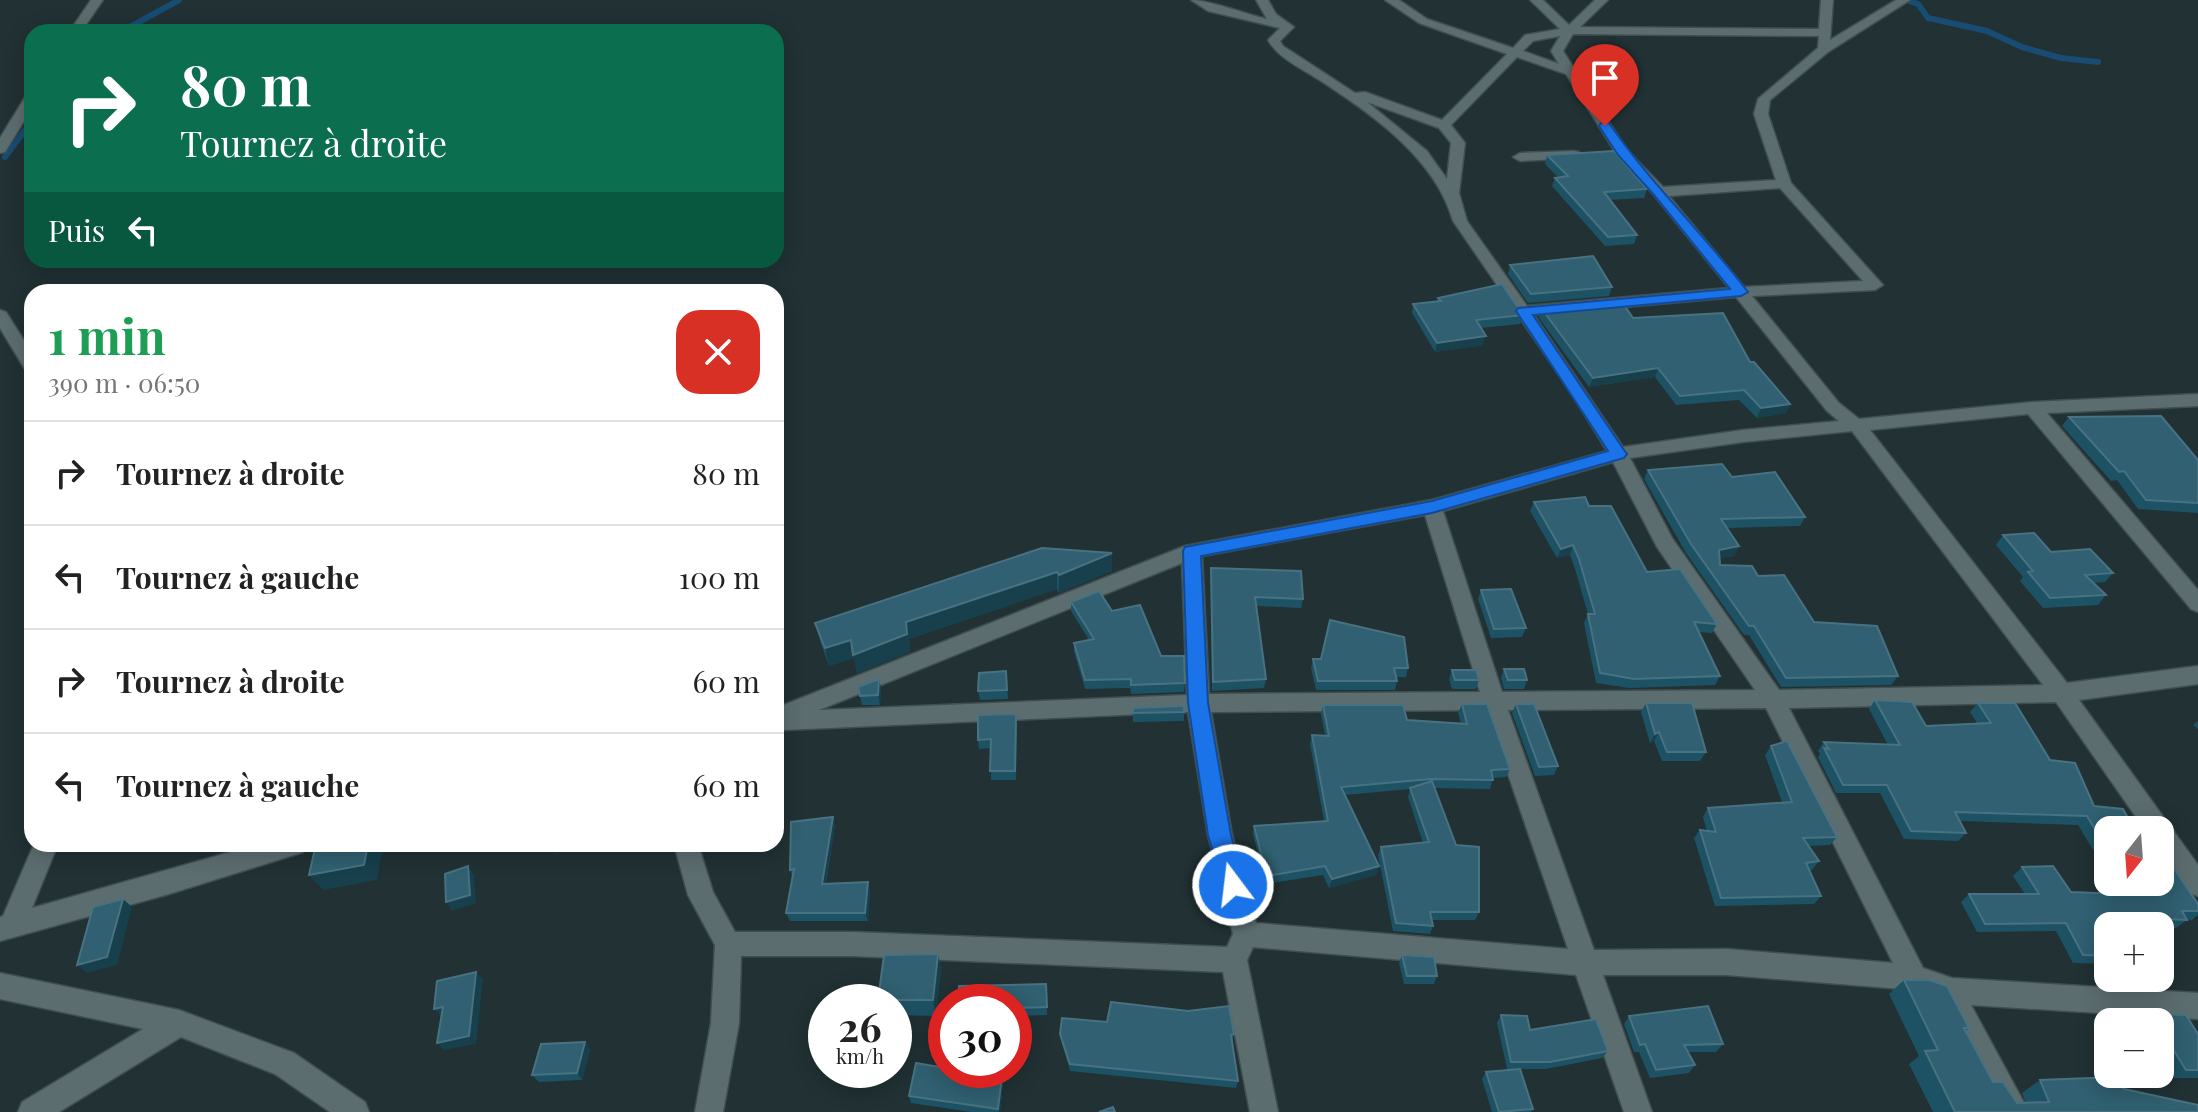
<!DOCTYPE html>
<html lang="fr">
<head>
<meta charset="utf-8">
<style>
	:root { --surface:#fff; --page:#f2f2f2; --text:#222; --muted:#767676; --line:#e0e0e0 }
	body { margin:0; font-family:"Playfair Display",serif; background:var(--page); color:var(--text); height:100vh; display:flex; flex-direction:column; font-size:30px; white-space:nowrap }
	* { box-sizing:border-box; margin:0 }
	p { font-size:26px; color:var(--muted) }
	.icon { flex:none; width:44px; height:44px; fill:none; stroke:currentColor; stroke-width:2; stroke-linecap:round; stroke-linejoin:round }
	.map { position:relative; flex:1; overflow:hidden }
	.drawer { position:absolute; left:24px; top:284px; width:760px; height:568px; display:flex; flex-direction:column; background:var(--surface); border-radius:24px; box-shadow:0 4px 20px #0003 }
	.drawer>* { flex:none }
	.top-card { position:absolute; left:24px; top:24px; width:760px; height:244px; border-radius:24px; box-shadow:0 4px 20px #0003; background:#0b6e4f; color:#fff; overflow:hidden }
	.needle { width:52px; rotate:197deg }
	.buttons { position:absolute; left:2094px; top:816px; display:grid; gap:16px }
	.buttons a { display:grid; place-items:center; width:80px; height:80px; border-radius:16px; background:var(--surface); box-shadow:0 4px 20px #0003; font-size:40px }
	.speed { position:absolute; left:808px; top:984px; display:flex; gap:16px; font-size:40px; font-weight:700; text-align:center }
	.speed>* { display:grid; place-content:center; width:104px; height:104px; border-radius:50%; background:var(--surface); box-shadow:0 4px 20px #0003; line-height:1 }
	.speed small { font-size:20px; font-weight:400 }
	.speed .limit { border:12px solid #d22; background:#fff; color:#111 }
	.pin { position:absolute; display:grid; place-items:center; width:68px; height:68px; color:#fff; margin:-82px -34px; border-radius:50% 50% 50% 0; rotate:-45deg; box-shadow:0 0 8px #0007 }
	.pin .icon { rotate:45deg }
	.me { position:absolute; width:88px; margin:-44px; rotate:345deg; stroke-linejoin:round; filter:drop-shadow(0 0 6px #0008) }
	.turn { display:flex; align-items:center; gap:28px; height:168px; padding:0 24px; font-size:36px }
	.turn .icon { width:104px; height:104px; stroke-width:2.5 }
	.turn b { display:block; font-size:56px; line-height:68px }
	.then { display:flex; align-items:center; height:76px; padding:0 24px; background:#0003; gap:16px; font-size:30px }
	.round { display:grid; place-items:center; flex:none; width:84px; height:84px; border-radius:24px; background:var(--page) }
	.summary { display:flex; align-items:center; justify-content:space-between; height:136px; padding:0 24px }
	h1 { font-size:48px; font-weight:700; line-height:60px; color:#1e9e55 }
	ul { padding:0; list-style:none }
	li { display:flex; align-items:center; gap:24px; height:104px; padding:0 24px; border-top:2px solid var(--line) }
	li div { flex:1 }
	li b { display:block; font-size:30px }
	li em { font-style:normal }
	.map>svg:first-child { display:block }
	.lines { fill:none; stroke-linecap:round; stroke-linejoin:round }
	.stream { stroke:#184c73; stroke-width:6 }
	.minor-casing { stroke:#404e50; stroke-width:3 }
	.tertiary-casing { stroke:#404e50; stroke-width:3 }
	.minor { fill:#5c6d70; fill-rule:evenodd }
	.tertiary { fill:#5c6d70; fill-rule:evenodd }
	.wall { fill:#1d5265 }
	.shaded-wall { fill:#173f4c }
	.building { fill:#306071; stroke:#487281; stroke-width:2 }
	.route { fill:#1a73e8; stroke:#114b97; stroke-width:2 }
</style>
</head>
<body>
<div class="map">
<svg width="2198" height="1112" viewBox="0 0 2198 1112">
	<rect width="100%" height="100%" fill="#213134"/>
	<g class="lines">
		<path class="stream" d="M1906,0L1918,4L1928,18L1987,31L2022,47L2061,58L2098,62
			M121,32L179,0
			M5,157L32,121"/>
		<g class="minor-casing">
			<path id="minor" d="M1191,0C1209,0 1246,14 1267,19L1256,0H1268L1276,14L1294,27L1280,41L1283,46L1355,93L1365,92L1442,120L1507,54L1419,23L1385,0H1399L1427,19L1513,48L1525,35L1560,29L1530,0H1543L1569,25L1595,0H1608L1580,27L1819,29L1821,0H1833L1830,40L1896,0H1910L1828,52L1770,100L1768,114L1791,183L1883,285L1875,290L1752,296L1839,403L1859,419L2033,402L2198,394V406L2047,413L2198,590V612L2191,609L2028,414L1870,430L2067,683L2198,666V684L2079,700L2198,865V896L2189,893L2160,851V830H2145L2056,702L1789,708L1923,968L1952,978L2198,993V1019L1971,1005L2029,1112H1999L1954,1030L1942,1000L1914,990L1727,975H1603L1652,1112H1624L1576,975L1253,947L1247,960L1278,1112H1250L1223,972L853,956H741L739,1023L723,1112H695L711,1023L715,945L688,895L674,844H698L713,892L735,932H853L1227,947L1233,934L1208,835L1188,712L784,730L776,727V708L1185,546L1432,500L1607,451L1570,391L1453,221C1435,158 1373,115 1321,81C1303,69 1279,59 1268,40L1280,28L1208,11ZM1573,34L1819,36L1818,48L1758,99L1754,114L1776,180L1663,187L1627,150L1563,51ZM1560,36L1551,51L1559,64L1523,51L1533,41ZM1517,57L1566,74L1617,155L1654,195L1729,288L1527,306L1467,221L1459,193L1465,143L1451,125ZM1367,102L1439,128L1451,143L1447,179L1427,151ZM1780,188L1863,281L1744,287L1669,196ZM1736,297L1827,411L1839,421L1743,430L1623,447L1534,315ZM1852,431L2043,685L1779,690L1672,538L1630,458L1743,442ZM1613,462L1657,547L1755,690L1502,692L1443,511ZM1425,515L1480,692L1209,694L1202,556ZM1182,563L1187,695L819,710ZM1766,708L1893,963L1727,949L1594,950L1508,710ZM1486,710L1568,949L1256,923L1232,835L1211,712Z
				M1574,151L1579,152V158L1520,161L1513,157L1520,153Z
				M0,310L6,312L32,353V372L26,371L0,328Z
				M34,844H58L32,908L259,844H306L303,852L294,855L169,894L0,941V917L3,916Z
				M0,973L179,1010L294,1053L365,1102L369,1112H330L275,1074L181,1037L59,1112H18L22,1102L143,1029L0,999Z"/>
		</g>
		<g class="tertiary-casing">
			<path id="tertiary" d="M91,0H103L81,32H69Z
				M32,93V108L5,152L0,153V138L27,94Z"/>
		</g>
		<use href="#minor" class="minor"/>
		<use href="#tertiary" class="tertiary"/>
	</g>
	<path class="wall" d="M1547,155L1647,189L1644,198L1610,200L1637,235L1634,244L1605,246L1552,186L1555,178L1558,177L1545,164Z
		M1510,265L1612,287L1609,296L1528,303L1508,274Z
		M1438,298L1523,315L1520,324L1481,328L1483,345L1435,352L1412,313L1413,304L1437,301Z
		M1542,309L1633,318L1750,362L1790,404L1786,413L1757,418L1739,400L1676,405L1655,377L1589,387L1539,318Z
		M2069,417L2198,460V513L2138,509L2117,480L2111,481L2062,426Z
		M1648,470L1732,477L1805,517L1800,526L1727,528L1739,546L1734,556L1720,558V565L1758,576L1814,622L1898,676L1891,685L1781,687L1749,635H1744L1686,553L1644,479Z
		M1534,502L1589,506L1647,572L1717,624L1712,633L1699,632L1720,676L1715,685L1629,688L1596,683L1584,623L1588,614L1575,569L1570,555L1557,558L1530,511Z
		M2003,535L2113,573L2105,582L2093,583L2106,595L2098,605L2043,608L2020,581L2023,577L1996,545Z
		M1042,548L1112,571L1059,593L1057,589L909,639L910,652L857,673L854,658L829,666L820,641L815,623Z
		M1211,568L1303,599L1301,608L1256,606L1266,679L1264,688L1212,691Z
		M1481,590L1526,628L1522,637L1491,638L1478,599Z
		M1071,602L1112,611L1161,656L1185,683L1184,692L1131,694L1130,688L1085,689L1074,652V643L1089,640L1071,611Z
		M1313,659L1408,668L1406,677H1396L1397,681L1395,690H1316L1311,668Z
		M1504,669L1527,680L1524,689H1504L1501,678Z
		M1452,670L1479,680L1476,689H1452L1449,679Z
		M1006,671L1008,699L980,700L978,691Z
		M879,679L881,688L880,705H862L860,696Z
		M1875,700L1926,726L1977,723L1970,712L1978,703L2050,760L2094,806L2108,830V863L2101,850H2093L2078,825L1960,821L1966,833L1958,841L1904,839L1880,793H1836L1818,757L1820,754L1818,751L1824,742L1888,745L1869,709Z
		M1646,703L1706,752L1700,761H1662L1654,741L1650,743L1641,712Z
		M1462,704L1510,769L1506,777L1493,778L1490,789L1434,788L1479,912L1475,920H1432L1433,926L1430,934L1393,931L1378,855L1381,847L1423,843L1408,797L1410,789L1345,795L1379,866L1376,875L1329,888L1323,875L1266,884L1253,834L1254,826L1324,821L1310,744L1312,735H1325L1321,714L1323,705L1407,720L1461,723L1458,713Z
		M1516,704L1558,766L1554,775L1535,776L1512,713Z
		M1133,708L1184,712V721L1133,722Z
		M2198,721V729L2193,725Z
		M1017,723L1016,780H991V748L979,749L978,740Z
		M1771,746L1837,837L1830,845L1809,846L1819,861L1812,870H1809L1821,896L1814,904L1715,906L1694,838L1700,830L1707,831L1703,817L1708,808L1782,802L1765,755Z
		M835,825L826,884L870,891L868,921H790L786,913L793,878L790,870Z
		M2022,867L2071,892L2127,894L2119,882H2160L2198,904V915L2192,920H2187L2176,928L2160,929V926H2108V964L2073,963L2056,931L1977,932L1961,902L1969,894H2025L2013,876Z
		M2160,941L2169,956L2160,963Z
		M938,954L941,970L936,1016L894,1015V1002H878V1000Z
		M1402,955L1437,976L1434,984H1404L1399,963Z
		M1904,980L1969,1028L1966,1031L1993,1082L2017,1103H2026L2022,1093L2040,1080L2124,1089L2198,1112H1933L1909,1064L1919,1056L1889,994Z
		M1046,984L1047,1015L1014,1016V1002Z
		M2151,1014L2198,1034V1078H2174L2160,1054V1022H2140Z
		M1501,1015L1530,1030L1608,1051L1602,1058L1546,1069H1520L1533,1109L1531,1112H1492L1482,1079L1486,1072L1515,1069H1507L1497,1023Z
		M1629,1016L1723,1044L1716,1052H1688L1695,1065L1689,1073L1650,1078L1639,1052H1634L1624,1024Z
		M1060,1034H1234L1232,1042L1238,1081L1236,1088L1070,1071L1061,1041Z
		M585,1042L590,1050L582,1080L539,1082L532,1075Z
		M1002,1076L1003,1083L1000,1112H971L911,1103L909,1096Z"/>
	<path class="shaded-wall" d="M1486,336L1483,345L1435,352L1437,343Z
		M1658,368L1655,377L1589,387L1593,378Z
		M1790,404L1786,413L1757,418L1761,408Z
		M1573,545L1570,555L1557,558L1561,549Z
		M1739,546L1734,556L1714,559L1719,550Z
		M1112,553V571L1059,593V575Z
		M1057,572V589L909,639L910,652L857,673L854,658L829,666L825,648Z
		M879,679L881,688L880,705L878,695Z
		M1659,732L1654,741L1650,743L1655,734Z
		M833,817L835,825L824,892L822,884Z
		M368,844H384L377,880L323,890L309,875Z
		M548,844H577L554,854Z
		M468,866L474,875L476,903L452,911L446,902Z
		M1379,866L1376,875L1329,888L1332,879Z
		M868,882L870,891L868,921L865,913Z
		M123,899L132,907L117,965L87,973L77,965Z
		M938,954L941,970L936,1016L933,1000Z
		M476,972L483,980L476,1044L444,1050L437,1043Z
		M443,1007L441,1016L434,1009Z
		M585,1042L590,1050L582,1080L577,1073Z
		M1002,1076L1003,1083L1000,1112H998Z"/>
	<path class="building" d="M1614,151L1647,189L1604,192L1637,235L1608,237L1555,178L1568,176L1547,155Z
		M1593,256L1612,287L1531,294L1510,265Z
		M1502,284L1523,315L1476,320L1486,336L1437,343L1413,304L1441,301L1438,298Z
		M1622,302L1633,318L1723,313L1750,362H1754L1790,404L1761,408L1744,390L1680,396L1658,368L1593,378L1542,309Z
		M2161,416L2198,460V503L2146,500L2124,471L2119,472L2069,417Z
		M1722,464L1732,477L1775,472L1805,517L1721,519L1739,546L1719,550L1720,565L1752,566L1758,576L1784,575L1814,622L1877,626L1898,676L1786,678L1754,626H1749L1691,544L1648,470Z
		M1585,497L1589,506H1611L1647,572L1680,569L1717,624L1694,622L1720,676L1634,679L1600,673L1588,614H1595L1579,559L1573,545L1561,549L1534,502Z
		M2034,533L2051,552L2090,549L2113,573L2085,575L2106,595L2050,598L2028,572L2033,571L2003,535Z
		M1042,548L1112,553L1059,575L1057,572L906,622L907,634L853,655L851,640L825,648L815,623Z
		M1211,568L1301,571L1303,599L1255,597L1266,679L1213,682Z
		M1511,589L1526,628L1494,629L1481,590Z
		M1099,591L1112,611L1140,605L1161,656H1184L1185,683L1131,685V679L1085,680L1074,643L1094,639L1071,602Z
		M1330,620L1404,637L1408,668H1394L1397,681H1318L1313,659H1321Z
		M1504,669H1524L1527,680H1508Z
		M1452,670H1476L1479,680H1455Z
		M1006,671L1007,690L978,691L979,673Z
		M879,679L878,695L860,696L858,687Z
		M1875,700L1912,702L1926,726L1991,723L1978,703H2015L2050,760L2075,763L2094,806L2123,809L2133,827L2146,828L2148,830H2108V842L2102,841L2087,816L1955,812L1966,833L1911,831L1887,785H1843L1824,748L1829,749L1824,742L1900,745Z
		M1646,703H1692L1706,752H1667L1659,732L1655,734Z
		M1462,704H1487L1510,769L1491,770L1493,780L1431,779L1341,787L1379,866L1332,879L1325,866L1267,876L1254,826L1328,821L1312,735L1329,736L1323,705H1403L1407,720L1467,724Z
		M1516,704H1534L1558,766L1539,767Z
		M1184,706V712L1133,713V708Z
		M1016,714L1015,771H990L991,739L978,740V715Z
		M1787,741L1837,837L1803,838L1819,861L1806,863L1821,896L1721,898L1700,830L1716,832L1708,808L1792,802L1771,746Z
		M1432,781L1456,845L1479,847V912H1430L1433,926L1396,923L1381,847L1429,842L1410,788Z
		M833,817L822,884L868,882L865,913H786L794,869L790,870L791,822Z
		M316,844H368L364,865L309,875Z
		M2160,848L2198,904V911H2182L2187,920L2165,919L2167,923H2149L2151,926H2108V956L2083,955L2066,923L1985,924L1969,894H2039L2022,867L2053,866L2071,892L2142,895L2135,882H2160Z
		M468,866L470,895L446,902L445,874Z
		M123,899L107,957L77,965L93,907Z
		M2160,941L2169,956H2160Z
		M938,954L933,1000H878L884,955Z
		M1402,955L1434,957L1437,976H1407Z
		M476,972L469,1036L437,1043L443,1007L434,1009L437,981Z
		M1904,980H1929L1947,986L1969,1028H1964L1993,1082H2003L2017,1103L2049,1102L2040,1080L2117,1077L2124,1089L2198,1105V1112H1955L1925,1051L1938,1050Z
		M1046,984L1047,1007L1014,1008V1002H958L959,986Z
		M1111,1002L1188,1011L1229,1006L1234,1034L1231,1035L1238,1081L1070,1064L1060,1034L1062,1018L1107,1022Z
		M1708,1006L1723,1044L1684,1045L1695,1065L1656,1070L1645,1044L1640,1045L1629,1016Z
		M2151,1014L2186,1015L2198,1034V1070H2186L2160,1028V1022H2156Z
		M1501,1015L1527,1016L1530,1030L1596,1019L1608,1051L1550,1062H1511Z
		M585,1042L577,1073L532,1075L541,1044Z
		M916,1063L946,1068V1070H962L1002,1076L998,1109L909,1096Z
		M1520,1069L1533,1109L1499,1112L1486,1072Z
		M1113,1107L1115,1112H1099Z"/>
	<path class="route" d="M1601,123H1609C1650,183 1704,234 1748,292L1741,296L1533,315L1624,450L1627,454L1624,458L1432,513L1201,556L1208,703L1231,835L1244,885L1241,892L1233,895L1225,892L1208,835L1188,703L1183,551L1185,547L1432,501L1608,451L1516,311L1518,308L1730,289L1654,195L1618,155L1599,126Z"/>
</svg>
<div class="buttons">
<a><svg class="needle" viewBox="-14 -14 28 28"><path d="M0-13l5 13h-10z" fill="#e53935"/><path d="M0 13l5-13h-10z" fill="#767676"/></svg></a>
<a>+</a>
<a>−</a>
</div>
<div class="speed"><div>26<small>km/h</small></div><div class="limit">30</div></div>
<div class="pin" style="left:1605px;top:126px;background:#d93025"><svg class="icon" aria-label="arrive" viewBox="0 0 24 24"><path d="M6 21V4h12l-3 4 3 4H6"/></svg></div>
<svg class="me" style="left:1233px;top:885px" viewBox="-20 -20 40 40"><circle r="17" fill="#1a73e8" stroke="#fff" stroke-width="3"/><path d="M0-11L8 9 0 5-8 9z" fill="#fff"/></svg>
<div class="top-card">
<div class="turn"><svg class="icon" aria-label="right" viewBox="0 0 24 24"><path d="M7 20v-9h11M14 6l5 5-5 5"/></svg><div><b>80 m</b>Tournez à droite</div></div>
<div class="then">Puis<svg class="icon" aria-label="left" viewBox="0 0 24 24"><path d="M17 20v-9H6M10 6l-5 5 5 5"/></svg></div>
</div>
<section class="drawer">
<div class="summary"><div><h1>1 min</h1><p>390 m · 06:50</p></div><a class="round" style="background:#d93025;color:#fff"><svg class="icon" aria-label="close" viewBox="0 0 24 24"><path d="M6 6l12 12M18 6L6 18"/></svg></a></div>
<ul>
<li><svg class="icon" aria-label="right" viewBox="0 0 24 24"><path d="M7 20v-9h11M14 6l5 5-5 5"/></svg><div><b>Tournez à droite</b></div><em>80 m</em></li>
<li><svg class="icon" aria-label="left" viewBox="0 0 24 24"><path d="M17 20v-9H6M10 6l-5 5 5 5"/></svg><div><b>Tournez à gauche</b></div><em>100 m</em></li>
<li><svg class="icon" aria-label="right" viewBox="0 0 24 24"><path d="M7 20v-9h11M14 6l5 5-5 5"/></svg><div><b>Tournez à droite</b></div><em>60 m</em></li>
<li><svg class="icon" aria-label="left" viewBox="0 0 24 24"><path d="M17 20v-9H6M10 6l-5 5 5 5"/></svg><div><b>Tournez à gauche</b></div><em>60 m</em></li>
</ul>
</section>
</div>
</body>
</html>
